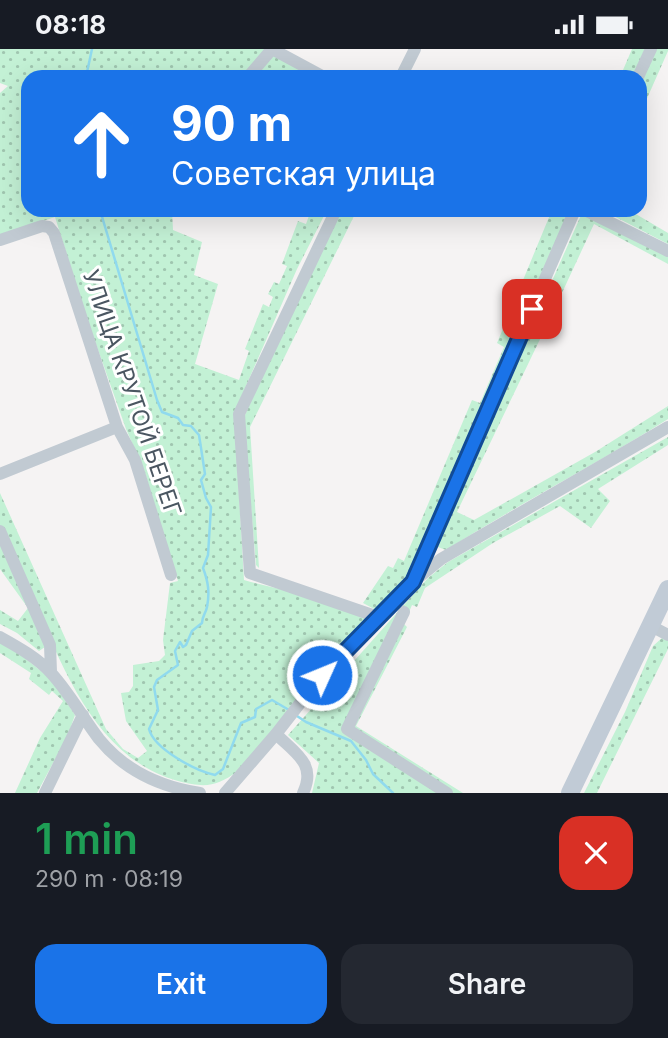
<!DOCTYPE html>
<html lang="en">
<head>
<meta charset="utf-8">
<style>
	:root { --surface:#171b24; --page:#242831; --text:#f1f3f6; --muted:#9ea1a6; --accent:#1a73e8 }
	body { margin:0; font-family:Inter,sans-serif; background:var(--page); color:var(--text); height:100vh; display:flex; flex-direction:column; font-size:26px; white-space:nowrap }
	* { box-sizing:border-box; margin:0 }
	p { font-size:23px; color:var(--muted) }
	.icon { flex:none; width:38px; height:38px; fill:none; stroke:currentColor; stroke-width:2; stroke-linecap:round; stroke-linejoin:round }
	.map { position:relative; height:744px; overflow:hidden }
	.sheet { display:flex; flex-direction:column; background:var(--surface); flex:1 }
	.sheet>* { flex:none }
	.banner { position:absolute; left:21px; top:21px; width:626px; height:147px; border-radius:21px; box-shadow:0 7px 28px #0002; background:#1a73e8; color:#fff; overflow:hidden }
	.pin { position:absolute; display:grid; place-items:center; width:60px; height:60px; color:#fff; margin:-30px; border-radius:14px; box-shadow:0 4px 10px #0006 }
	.me { position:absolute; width:77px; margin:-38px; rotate:46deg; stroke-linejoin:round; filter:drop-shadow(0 0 5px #0008) }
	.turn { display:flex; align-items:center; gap:24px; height:147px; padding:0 35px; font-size:32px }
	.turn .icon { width:91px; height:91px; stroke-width:2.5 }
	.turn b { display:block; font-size:49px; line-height:60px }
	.round { display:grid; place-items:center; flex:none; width:74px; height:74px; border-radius:21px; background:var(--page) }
	.summary { display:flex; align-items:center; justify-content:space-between; height:119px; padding:0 35px }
	h1 { font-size:42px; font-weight:600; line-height:52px; color:#1e9e55 }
	.cta { display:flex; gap:14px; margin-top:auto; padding:14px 35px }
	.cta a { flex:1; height:80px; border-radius:21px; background:var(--accent); color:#fff; font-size:28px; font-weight:600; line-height:80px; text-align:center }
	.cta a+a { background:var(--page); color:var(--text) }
	.status { display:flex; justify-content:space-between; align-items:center; height:49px; padding:0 35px; background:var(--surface); direction:ltr }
	.status svg { height:19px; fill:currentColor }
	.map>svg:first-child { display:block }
	.grass { fill:url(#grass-dots) }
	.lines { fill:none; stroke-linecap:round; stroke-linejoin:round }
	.stream { stroke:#90daee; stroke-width:2.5 }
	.street { stroke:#c1cad2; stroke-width:12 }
	.secondary { stroke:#c1cbd6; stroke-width:18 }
	.route-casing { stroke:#114b97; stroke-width:18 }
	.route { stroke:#1a73e8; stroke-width:12 }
	.labels { text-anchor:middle; stroke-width:6; stroke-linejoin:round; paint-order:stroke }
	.street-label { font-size:23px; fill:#4a5661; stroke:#fff }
</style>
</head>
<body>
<div class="status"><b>08:18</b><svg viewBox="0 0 49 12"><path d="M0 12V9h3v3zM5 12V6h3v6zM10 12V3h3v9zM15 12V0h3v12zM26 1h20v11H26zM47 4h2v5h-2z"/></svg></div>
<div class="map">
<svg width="668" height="744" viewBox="0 0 668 744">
	<defs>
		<pattern id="grass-dots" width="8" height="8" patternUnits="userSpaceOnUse" patternTransform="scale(1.75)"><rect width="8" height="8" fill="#c3f1d5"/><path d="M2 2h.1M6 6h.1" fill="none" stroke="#a0c6b0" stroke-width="1.8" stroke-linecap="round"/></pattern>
	</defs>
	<rect width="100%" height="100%" fill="#f5f3f3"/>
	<path class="grass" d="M0,0H266L241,28H28V161H172L173,181L202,193L194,226L218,235L195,315L239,331L249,302L245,300L263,255L269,258L273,248L268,245L274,233L279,235L287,217L282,215L298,172L306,175L311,161H327L297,220L236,360L235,377L244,531C284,543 330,547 366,570L238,722C216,738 205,739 178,732C98,710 65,624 35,555C25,533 6,499 0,476C0,467 0,454 0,444L106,680L123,700L138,709L147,702L126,672L121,644L129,643L133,637V616L159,612L165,606L163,591L170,534L178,532L144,421L126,380L85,264L55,168L0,187V44L8,37L0,34Z
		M632,0H645L632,28H620Z
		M656,0H668V2L641,63V34Z
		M275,5L308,24L305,28H255Z
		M334,161H357L250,378L259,519L256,516L245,387V366Z
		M552,161H571L413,519L401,536L376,561L363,554L388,517L393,519L398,509L404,512L472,351L480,354L504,298L497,294Z
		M602,161H629L668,184V195Z
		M582,164L668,205V215L594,175L561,246L556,244L550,257L555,259L457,463L474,471L595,403L668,357V370C595,416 519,455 446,501L435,497Z
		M668,388V396L598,440L610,452L591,479L560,457L493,494L425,539L417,558L412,556L404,575L407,578L356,677L463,744H312L319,714L288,686L428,529L448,513Z
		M0,491L48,596L39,602L17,584L0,575V561L18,572L28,559L0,520Z
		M663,588L668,589V600L597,744H584L625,663L653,597Z
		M0,592L15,601L52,631L75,666L68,686L37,744H15L40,689L63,652L52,642L49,646L29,630L31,624L0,604Z"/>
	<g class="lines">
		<path class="stream" d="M86,28L92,0
			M100,161L157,351L162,363L178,369L183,376L191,377L199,386L205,425L201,431L206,449L211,458L208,506L203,519C208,532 210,543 207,558C206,564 202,567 202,574L192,582L186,596L183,598L180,593L175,602L178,616L157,631L154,638L158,661L149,680C154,700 196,722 215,726L223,720L241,674L255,668L256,660L272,651L289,661
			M297,667L306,673L351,692L366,711L373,725L393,744"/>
		<path class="street" d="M272,0L324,28
			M248,28L272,0
			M401,28L415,0
			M638,28L651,0
			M336,161L239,365L250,524L381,569
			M585,161L668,202
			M0,191L42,177L49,178L54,184L117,378L135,411L171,526
			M0,425L117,378
			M0,482L50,596L51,623
			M414,530L575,161
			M404,563L347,680L447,744
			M651,577L668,586
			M0,588C18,598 38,609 52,625C70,645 83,669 99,690C125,722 161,738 200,744
			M276,685C295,704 317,715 303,744
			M45,744L83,666
			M225,744L276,685L322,626L381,569L413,533L441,510L668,378"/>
		<path class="secondary" d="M570,744L668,540"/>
	</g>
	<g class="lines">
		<g class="route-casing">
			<path id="route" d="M322,626L413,533L532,260"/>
		</g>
		<use href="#route" class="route"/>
	</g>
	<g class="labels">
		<g class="street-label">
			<text transform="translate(132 344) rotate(71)" y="8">УЛИЦА КРУТОЙ БЕРЕГ</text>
		</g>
	</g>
</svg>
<div class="pin" style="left:532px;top:260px;background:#d93025"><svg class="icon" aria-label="arrive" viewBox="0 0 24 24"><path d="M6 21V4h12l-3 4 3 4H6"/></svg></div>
<svg class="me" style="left:322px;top:626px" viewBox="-20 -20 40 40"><circle r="17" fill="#1a73e8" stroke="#fff" stroke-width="3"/><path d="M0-11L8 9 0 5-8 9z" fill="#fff"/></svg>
<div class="banner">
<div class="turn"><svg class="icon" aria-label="ahead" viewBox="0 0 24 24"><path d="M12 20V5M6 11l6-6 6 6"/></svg><div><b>90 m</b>Советская улица</div></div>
</div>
</div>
<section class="sheet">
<div class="summary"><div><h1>1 min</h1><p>290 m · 08:19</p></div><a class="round" style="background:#d93025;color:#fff"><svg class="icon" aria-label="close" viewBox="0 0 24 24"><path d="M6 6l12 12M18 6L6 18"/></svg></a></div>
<div class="cta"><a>Exit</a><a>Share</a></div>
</section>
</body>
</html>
